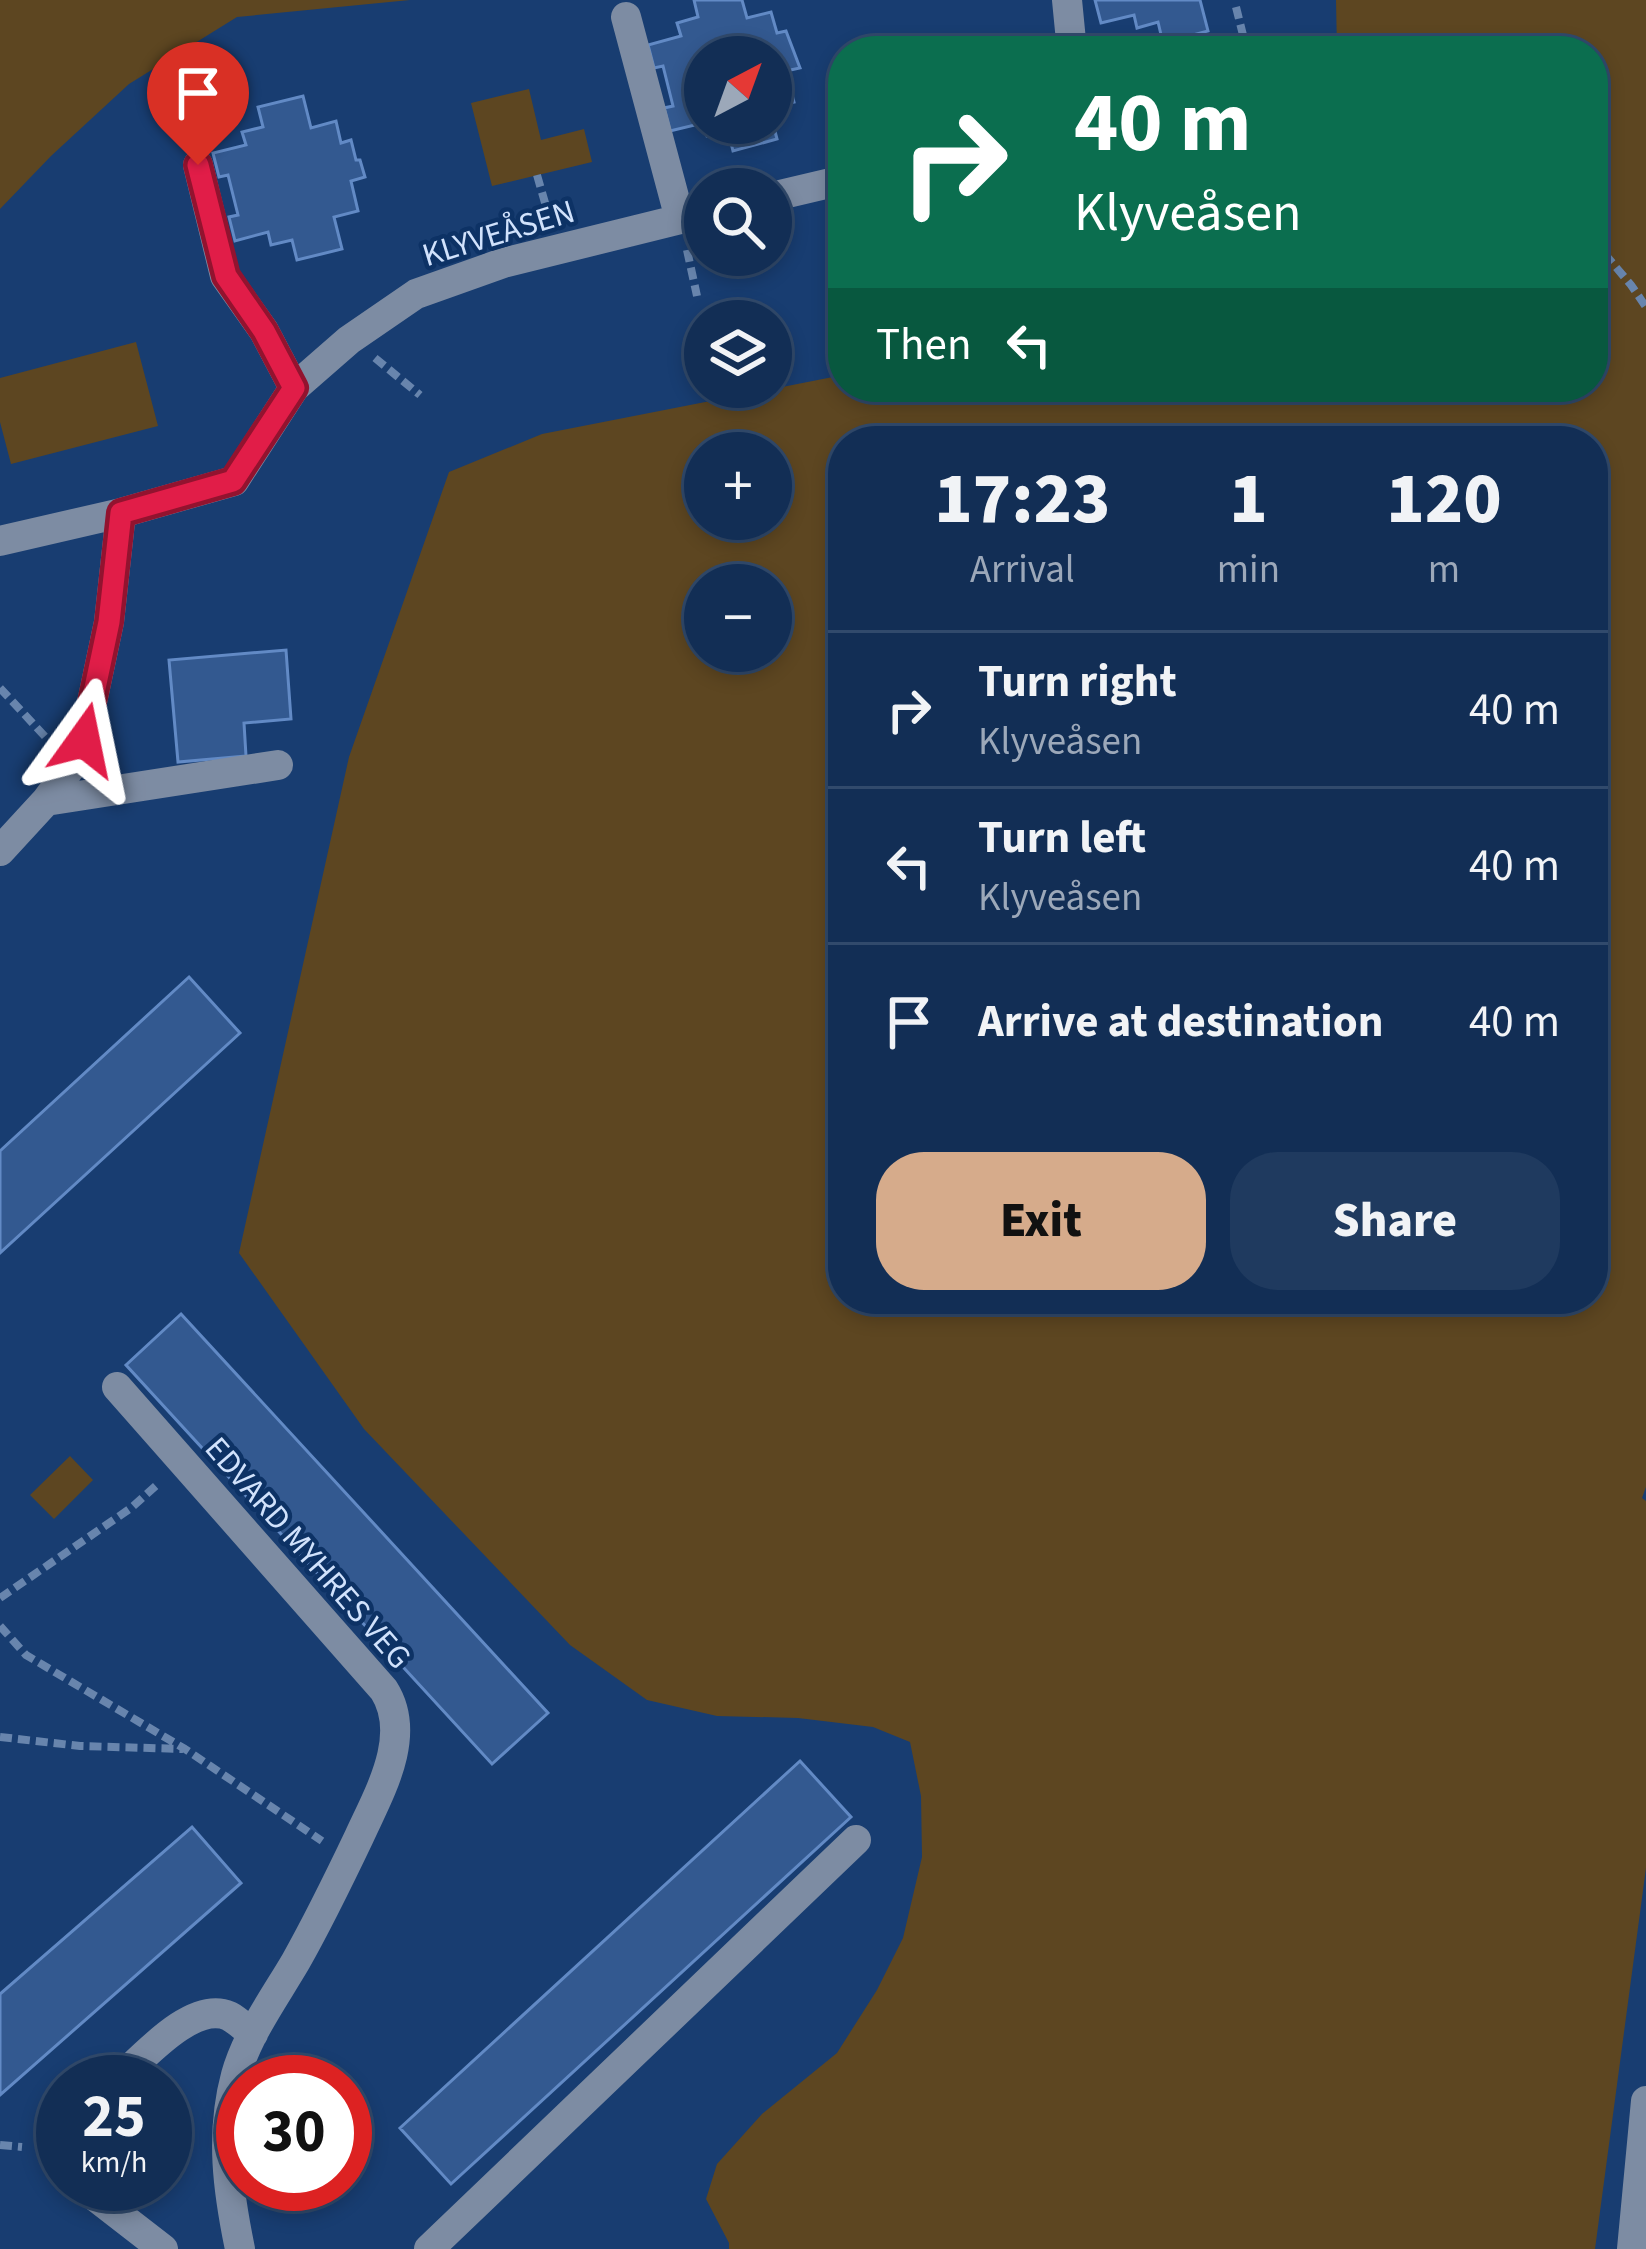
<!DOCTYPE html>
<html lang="en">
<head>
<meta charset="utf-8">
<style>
	:root { --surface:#122e55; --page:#1f3a5f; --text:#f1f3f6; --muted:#9ca8b9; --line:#314a6c; --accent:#d6ab8b }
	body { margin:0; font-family:"Source Sans 3",sans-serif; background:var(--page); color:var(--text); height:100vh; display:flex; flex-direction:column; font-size:45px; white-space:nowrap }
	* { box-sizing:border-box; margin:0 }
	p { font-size:39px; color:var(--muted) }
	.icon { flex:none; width:66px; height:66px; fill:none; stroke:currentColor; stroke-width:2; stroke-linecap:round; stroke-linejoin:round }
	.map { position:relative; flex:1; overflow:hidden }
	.sheet { position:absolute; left:828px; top:426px; width:780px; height:888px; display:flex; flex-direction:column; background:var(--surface); border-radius:48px; box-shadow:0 6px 18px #0003,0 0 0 3px var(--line) }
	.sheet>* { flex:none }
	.guide { position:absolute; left:828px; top:36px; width:780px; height:366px; border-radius:48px; box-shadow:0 6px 18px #0003,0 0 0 3px var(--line); background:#0b6e4f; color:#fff; overflow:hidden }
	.needle { width:78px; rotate:41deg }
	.fabs { position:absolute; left:684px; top:36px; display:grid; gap:24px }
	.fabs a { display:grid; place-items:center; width:108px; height:108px; border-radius:50%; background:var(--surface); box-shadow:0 6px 18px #0003,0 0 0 3px var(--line); font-size:60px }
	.speed { position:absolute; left:36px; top:2055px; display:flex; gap:24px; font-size:60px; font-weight:700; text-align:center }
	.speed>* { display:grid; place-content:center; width:156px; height:156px; border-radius:50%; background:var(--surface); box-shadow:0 6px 18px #0003,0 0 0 3px var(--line); line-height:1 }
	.speed small { font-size:30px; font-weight:400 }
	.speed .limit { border:18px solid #d22; background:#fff; color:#111 }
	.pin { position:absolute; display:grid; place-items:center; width:102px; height:102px; color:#fff; margin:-123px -51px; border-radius:50% 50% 50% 0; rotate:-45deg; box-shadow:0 0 12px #0007 }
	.pin .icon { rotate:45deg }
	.me { position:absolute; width:132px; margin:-66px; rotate:12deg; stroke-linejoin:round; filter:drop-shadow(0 0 9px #0008) }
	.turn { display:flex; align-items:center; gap:42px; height:252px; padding:0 48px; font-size:54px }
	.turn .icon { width:156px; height:156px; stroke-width:2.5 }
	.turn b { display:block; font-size:84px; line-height:102px }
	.then { display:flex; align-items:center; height:114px; padding:0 48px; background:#0003; gap:24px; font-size:45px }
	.eta { display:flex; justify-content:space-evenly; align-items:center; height:204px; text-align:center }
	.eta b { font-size:72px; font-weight:800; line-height:84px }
	.cta { display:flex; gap:24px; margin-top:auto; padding:24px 48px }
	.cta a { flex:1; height:138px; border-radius:48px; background:var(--accent); color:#111; font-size:48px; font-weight:800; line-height:138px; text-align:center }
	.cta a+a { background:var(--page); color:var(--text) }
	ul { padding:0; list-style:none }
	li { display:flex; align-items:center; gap:36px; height:156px; padding:0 48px; border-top:3px solid var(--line) }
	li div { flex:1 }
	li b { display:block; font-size:45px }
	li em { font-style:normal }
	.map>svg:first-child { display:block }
	.green { fill:#5d4621; fill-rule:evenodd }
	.building { fill:#335990; stroke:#628ac5; stroke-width:3 }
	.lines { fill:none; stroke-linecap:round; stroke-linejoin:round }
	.path { stroke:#6885ad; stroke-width:8; stroke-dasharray:12 6; stroke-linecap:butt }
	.minor { stroke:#7d8ca3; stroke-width:30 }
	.route-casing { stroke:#92132f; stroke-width:30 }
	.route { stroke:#e11d48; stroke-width:21 }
	.labels { text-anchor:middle; stroke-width:9; stroke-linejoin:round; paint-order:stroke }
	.street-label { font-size:33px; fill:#d1e2fc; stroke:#0d3265 }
</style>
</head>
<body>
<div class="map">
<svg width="1646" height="2249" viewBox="0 0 1646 2249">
	<rect width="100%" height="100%" fill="#183d71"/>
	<path class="green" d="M0,0H410L237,17L129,84L51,156L0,209Z
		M1336,0H1646V1487L1642,1498L1646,1501V1868L1595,2249H729V2243L706,2199L717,2164L762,2114L837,2053L877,1990L903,1938L922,1857L921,1796L910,1742L873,1727L798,1718L717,1716L647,1700L570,1645L364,1429L239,1253L349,757L449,472L542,434L843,375V387H1593V51H1337ZM1593,441V1299H843V441ZM771,453V519H705V453ZM771,585V651H705V585Z
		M529,89L541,140L584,129L592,162L492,186L471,103Z
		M136,342L158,426L11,464L0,422V378Z
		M70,1456L93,1480L54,1519L30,1495Z"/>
	<path class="building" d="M694,0H742L747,18L771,12L777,33L786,31L800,68L786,71L794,102L771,107V57H705V123H771V116L777,139L733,151L728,131L707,136L703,123L670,131L664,108L673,106L663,66L654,68L648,45L681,36L677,23L698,17Z
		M1095,0H1200L1208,31L1163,43L1158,22L1137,28L1134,15L1101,23Z
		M303,96L311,128L336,121L341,143L351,140L356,160H360L365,177L351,181L358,211L334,217L342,249L297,260L292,240L271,245L268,232L235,241L229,217L238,215L228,175L219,177L213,153L246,145L242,132L263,127L258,107Z
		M286,650L291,719L244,723L246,756L178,762L169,660Z
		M189,977L240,1033L0,1253V1151Z
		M181,1314L548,1713L492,1764L126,1365Z
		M800,1761L851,1817L451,2184L400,2128Z
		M192,1827L241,1883L0,2095V1994Z"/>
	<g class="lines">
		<path class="path" d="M1236,7L1247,51
			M537,175L550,220
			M1593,240L1631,285L1646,307
			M687,250L697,296
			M375,358L420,395
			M0,688L51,743
			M0,1598L131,1508L159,1483
			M0,1626L26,1655L185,1749L322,1841
			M0,1737L80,1746L183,1749
			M0,2145L22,2147"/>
		<path class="minor" d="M1067,0L1072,51
			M626,17L680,219
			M198,165L225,276L264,331L294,388
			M771,197L843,180
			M0,541L121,513L234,481L294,388L349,340L416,294L503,263L705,213
			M46,801L278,765
			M0,851L46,801L70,768L84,740L109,622L121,513
			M117,1387L384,1690C413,1736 379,1793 359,1837C339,1879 319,1920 296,1961C275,1997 247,2035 236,2075C220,2134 228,2191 240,2249
			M116,2082C142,2059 192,2000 229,2016C237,2020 246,2029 253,2034
			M63,2129L53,2152L63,2167
			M79,2184L163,2249
			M429,2249L856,1840
			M1632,2249L1646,2101"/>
	</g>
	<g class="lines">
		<g class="route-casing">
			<path id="route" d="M84,740L109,622L121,513L233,481L294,388L264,331L226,276L198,165"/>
		</g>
		<use href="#route" class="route"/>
	</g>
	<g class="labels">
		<g class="street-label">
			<text transform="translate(498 232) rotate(-17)" y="12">KLYVEÅSEN</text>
			<text transform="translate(309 1552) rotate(49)" y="12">EDVARD MYHRES VEG</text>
		</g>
	</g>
</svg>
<div class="fabs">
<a><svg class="needle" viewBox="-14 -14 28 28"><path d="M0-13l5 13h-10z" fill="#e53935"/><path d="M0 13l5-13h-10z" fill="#9ca8b9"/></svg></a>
<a><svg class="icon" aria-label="search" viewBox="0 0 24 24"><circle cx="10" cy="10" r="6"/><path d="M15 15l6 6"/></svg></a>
<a><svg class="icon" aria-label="layers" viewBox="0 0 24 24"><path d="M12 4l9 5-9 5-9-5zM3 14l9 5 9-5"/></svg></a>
<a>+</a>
<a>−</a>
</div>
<div class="speed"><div>25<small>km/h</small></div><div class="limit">30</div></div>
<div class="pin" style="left:198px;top:165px;background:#d93025"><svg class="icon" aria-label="arrive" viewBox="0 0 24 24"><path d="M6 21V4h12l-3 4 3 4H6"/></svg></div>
<svg class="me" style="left:84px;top:740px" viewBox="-20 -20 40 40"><path d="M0-17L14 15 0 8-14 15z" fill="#e11d48" stroke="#fff" stroke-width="4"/></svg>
<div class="guide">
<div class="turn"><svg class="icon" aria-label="right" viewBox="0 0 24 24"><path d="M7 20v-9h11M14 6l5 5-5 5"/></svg><div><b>40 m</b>Klyveåsen</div></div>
<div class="then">Then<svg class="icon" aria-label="left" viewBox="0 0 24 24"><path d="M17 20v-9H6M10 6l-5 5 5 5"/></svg></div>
</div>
<section class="sheet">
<div class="eta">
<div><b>17:23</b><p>Arrival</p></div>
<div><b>1</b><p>min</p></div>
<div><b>120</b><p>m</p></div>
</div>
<ul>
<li><svg class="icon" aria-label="right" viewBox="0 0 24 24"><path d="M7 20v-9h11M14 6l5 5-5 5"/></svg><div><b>Turn right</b><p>Klyveåsen</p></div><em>40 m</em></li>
<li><svg class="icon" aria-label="left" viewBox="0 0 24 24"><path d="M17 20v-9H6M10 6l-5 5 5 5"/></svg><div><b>Turn left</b><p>Klyveåsen</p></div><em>40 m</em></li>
<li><svg class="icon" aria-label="arrive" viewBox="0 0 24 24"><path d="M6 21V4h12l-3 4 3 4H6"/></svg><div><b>Arrive at destination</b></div><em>40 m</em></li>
</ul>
<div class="cta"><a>Exit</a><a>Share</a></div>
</section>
</div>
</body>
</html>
